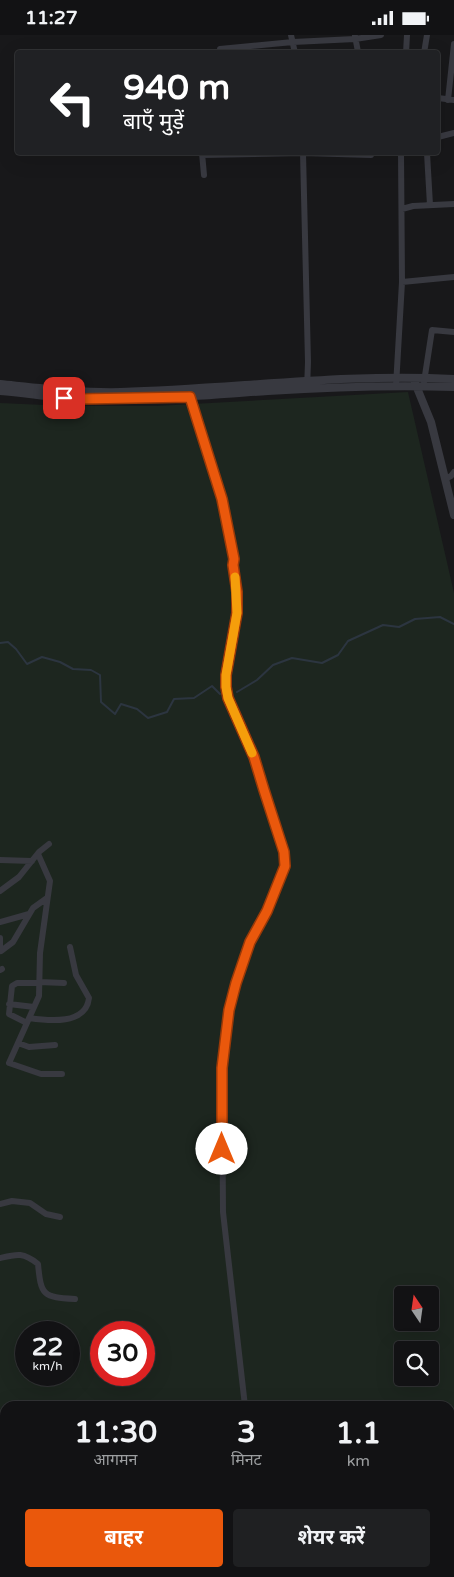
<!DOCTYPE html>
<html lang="hi">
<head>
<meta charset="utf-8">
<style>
	:root { --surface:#121214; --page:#1f2022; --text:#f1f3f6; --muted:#9c9ea0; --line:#313234; --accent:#ea580c }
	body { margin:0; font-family:"Varela Round","Noto Sans Devanagari",sans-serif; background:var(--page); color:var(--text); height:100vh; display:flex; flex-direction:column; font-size:19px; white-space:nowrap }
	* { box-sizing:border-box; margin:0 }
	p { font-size:16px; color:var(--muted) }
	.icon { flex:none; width:28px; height:28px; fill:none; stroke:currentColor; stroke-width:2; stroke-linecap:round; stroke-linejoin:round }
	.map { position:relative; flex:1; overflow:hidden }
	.drawer { position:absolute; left:0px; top:1366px; width:455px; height:176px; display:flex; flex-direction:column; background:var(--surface); border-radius:15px 15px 0 0; box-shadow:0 5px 20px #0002,0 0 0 1px var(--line) }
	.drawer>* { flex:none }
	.guide { position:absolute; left:15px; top:15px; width:425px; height:105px; border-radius:5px; box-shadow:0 5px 20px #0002,0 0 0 1px var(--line); background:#202124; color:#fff; overflow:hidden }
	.needle { width:32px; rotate:347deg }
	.tools { position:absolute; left:394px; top:1251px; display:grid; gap:10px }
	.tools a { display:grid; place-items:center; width:45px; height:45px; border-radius:5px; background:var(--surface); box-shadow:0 5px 20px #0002,0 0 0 1px var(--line); font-size:25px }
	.speed { position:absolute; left:15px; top:1286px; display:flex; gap:10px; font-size:25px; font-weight:700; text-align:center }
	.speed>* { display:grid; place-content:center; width:65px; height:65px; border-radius:50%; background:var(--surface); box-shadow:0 5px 20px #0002,0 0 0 1px var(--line); line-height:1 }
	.speed small { font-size:12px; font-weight:400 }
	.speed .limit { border:8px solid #d22; background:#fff; color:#111 }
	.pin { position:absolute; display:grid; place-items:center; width:42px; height:42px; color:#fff; margin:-21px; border-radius:10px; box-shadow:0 2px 8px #0006 }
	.me { position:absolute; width:55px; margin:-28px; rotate:0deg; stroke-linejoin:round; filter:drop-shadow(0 0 4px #0008) }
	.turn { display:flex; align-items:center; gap:18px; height:105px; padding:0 25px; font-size:22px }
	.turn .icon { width:65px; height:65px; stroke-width:2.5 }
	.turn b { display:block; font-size:35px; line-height:42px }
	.eta { display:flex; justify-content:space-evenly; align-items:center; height:85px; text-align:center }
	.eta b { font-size:30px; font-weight:700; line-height:35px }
	.primary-button { display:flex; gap:10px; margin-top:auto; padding:10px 25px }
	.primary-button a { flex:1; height:58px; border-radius:5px; background:var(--accent); color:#fff; font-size:20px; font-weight:700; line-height:58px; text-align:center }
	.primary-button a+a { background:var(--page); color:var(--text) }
	.status { display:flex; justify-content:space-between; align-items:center; height:35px; padding:0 25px; background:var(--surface); direction:ltr }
	.status svg { height:14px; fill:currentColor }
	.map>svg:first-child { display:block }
	.green { fill:#1d261f; fill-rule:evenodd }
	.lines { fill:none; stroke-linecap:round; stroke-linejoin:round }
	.stream { stroke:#2c3540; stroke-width:2 }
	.minor { stroke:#383940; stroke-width:6 }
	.tertiary { stroke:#383940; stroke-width:8 }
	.route-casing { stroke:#983908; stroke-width:12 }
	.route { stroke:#ea580c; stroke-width:9 }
	.slow { stroke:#f59e0b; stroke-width:9 }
</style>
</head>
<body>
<div class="status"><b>11:27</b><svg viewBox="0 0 49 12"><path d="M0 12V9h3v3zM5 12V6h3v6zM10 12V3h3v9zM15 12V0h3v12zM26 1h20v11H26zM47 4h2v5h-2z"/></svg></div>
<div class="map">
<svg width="454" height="1542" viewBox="0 0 454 1542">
	<rect width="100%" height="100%" fill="#18181a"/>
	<path class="green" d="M408,357L454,558V1542H0V368L67,371H157ZM402,1260H430V1288H402ZM26,1298H69V1340H26ZM101,1298H144V1340H101ZM402,1315H430V1342H402ZM5,1371H450V1538H5Z"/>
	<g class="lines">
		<path class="stream" d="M0,608L8,607L16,614L27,629L42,622L60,627L73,634L91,635L100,640L101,667L115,679L121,669L137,674L148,683L167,677L174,664L194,663L212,651L220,659
			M237,657L257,645L273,630L292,623L322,628L338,620L348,606L383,590L399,592L415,584L440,582L454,589"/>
		<path class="minor" d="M291,0L295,18
			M355,1L358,17
			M221,18L220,14L293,7L355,4L381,0
			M406,18L407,0
			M424,18L427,0
			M438,63L454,65
			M448,65L454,9
			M438,102L454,98
			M202,118L204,140
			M303,118L308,327L307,354
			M427,118L430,170
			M202,120L303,118L371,120
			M402,174L413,171L454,169
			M402,247L454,242
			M424,347L432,295L454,297
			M396,351L402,247L401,118
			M190,362L222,464L234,524C232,539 238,560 237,578C234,603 227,627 226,652L228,663L254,722L285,823V831L282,840L267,876L250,907L236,948L229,975L222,1033L223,1177L245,1371
			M445,444L451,441L454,437
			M38,819L50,846L40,918L39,961L9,1028L41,1039H62
			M0,825L32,826
			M0,856L19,842L39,817L49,809
			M0,887L29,879
			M0,903V916
			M1,916L13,907L33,873L47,863
			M0,935L2,934
			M39,947L64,948
			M9,969L34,972
			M29,983C49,986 86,990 89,963L76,940L70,912
			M27,988L9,979L12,951L17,948H39
			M18,1008L29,1012L55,1010
			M0,1169L12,1166L30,1168L46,1179L60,1182
			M0,1223C17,1219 23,1217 38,1229C41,1261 43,1262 75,1264
			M272,1538L273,1542"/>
		<path class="tertiary" d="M415,348L431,387L454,480
			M0,349C40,353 81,358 121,357C232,354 343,338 454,344
			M0,356C26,358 53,363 79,364C142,366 206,360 268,356C330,352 392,350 454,352"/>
	</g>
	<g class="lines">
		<g class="route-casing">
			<path id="route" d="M64,363L79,364L190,362L222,464L234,524L233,530L237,557V578L226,640V652L228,663L254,722L264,755L284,817L285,831L267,876L250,907L236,948L229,975L222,1033V1114"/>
		</g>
		<use href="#route" class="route"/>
		<path class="slow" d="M235,542L237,578L226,640V652L228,663L252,718"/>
	</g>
</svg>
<div class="tools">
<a><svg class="needle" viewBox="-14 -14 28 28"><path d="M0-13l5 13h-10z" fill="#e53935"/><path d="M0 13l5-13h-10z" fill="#9c9ea0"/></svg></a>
<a><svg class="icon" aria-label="search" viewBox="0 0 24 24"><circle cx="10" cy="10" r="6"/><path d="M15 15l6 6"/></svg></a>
</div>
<div class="speed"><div>22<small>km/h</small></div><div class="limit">30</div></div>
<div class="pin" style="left:64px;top:363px;background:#d93025"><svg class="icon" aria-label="arrive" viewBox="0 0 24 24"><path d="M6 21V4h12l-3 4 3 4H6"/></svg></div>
<svg class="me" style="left:222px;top:1114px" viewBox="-20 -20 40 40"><circle r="19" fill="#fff"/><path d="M0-13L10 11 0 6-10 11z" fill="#ea580c"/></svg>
<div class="guide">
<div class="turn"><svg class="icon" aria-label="left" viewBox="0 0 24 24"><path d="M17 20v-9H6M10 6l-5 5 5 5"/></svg><div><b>940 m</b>बाएँ मुड़ें</div></div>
</div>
<section class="drawer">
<div class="eta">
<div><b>11:30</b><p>आगमन</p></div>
<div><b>3</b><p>मिनट</p></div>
<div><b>1.1</b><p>km</p></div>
</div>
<div class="primary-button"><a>बाहर</a><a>शेयर करें</a></div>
</section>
</div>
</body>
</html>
